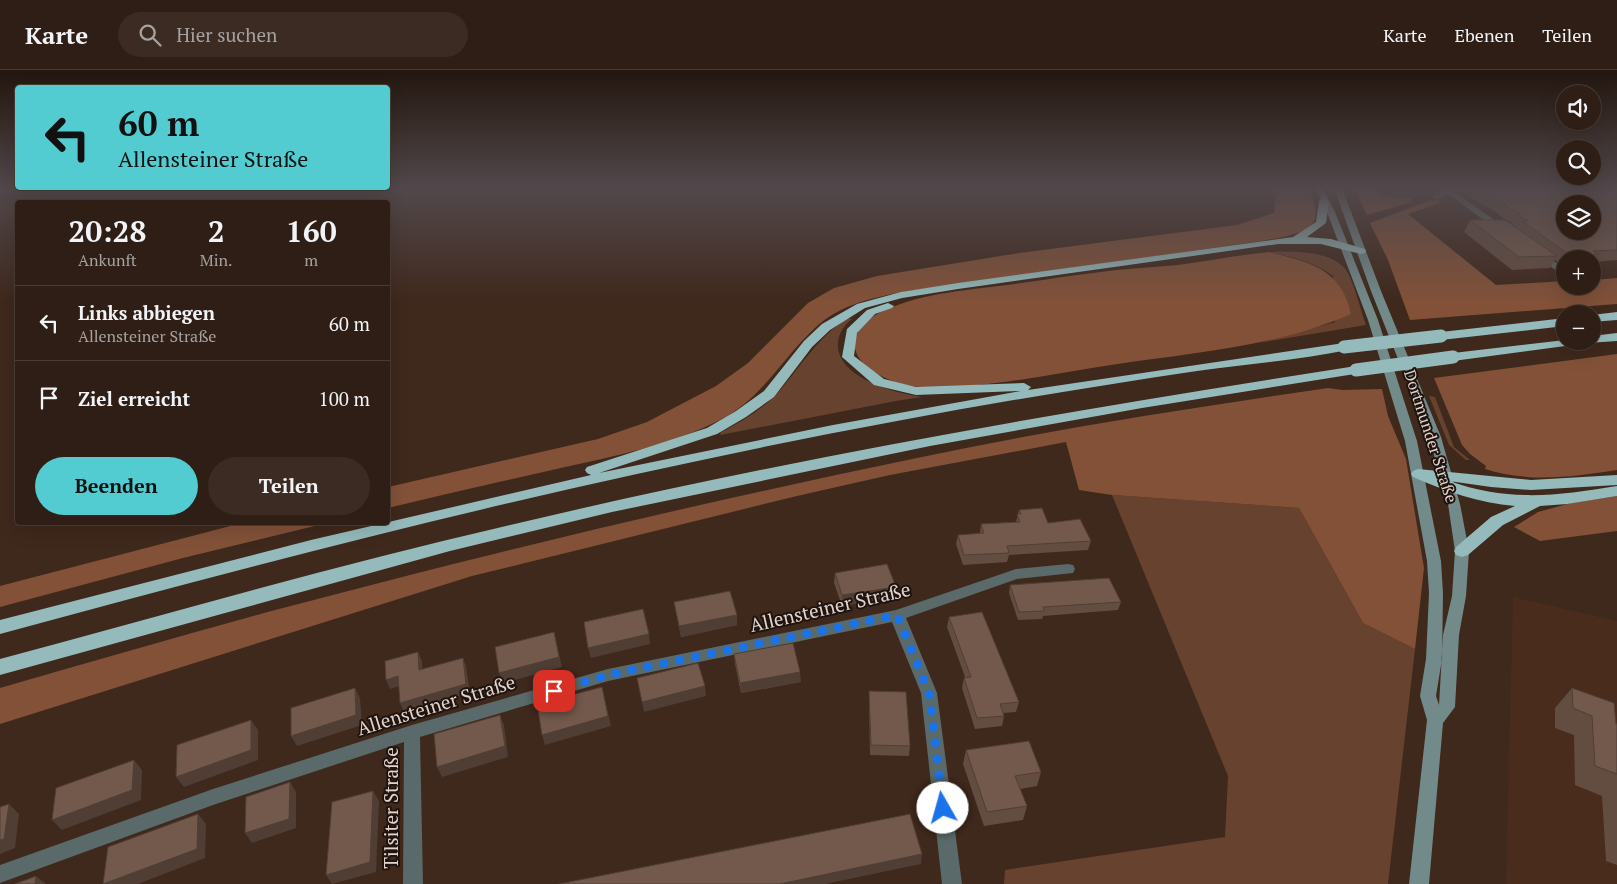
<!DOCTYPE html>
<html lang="de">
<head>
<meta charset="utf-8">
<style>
	:root { --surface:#2f1e15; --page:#3b2b22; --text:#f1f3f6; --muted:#a7a2a0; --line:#4a3c34; --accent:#52ccd0 }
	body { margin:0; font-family:"PT Serif",serif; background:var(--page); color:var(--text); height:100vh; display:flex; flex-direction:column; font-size:19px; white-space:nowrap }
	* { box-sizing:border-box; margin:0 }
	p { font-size:16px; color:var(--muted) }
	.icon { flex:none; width:28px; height:28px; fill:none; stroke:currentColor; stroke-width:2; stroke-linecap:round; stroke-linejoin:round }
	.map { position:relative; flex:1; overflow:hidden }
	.panel { position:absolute; left:15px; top:130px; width:375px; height:325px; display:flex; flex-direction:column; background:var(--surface); border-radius:5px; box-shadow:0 5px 20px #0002,0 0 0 1px var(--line) }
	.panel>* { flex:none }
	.hud { position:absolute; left:15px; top:15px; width:375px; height:105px; border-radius:5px; box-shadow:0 5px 20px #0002,0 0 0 1px var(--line); background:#52ccd0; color:#111; overflow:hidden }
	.tools { position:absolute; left:1556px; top:15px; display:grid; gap:10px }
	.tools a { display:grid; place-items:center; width:45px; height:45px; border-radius:50%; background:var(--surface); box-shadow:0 5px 20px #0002,0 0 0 1px var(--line); font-size:25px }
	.pin { position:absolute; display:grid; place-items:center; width:42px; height:42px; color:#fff; margin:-21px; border-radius:10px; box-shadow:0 2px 8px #0006 }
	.me { position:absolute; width:55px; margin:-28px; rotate:353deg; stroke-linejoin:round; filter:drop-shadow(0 0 4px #0008) }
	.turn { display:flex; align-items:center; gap:18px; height:105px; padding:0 20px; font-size:22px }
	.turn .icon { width:65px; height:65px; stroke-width:2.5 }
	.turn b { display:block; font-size:35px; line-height:42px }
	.eta { display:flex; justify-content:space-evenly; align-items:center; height:85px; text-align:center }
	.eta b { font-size:30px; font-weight:700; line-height:35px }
	.primary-button { display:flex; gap:10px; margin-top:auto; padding:10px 20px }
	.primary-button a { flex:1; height:58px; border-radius:30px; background:var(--accent); color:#111; font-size:20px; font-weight:700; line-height:58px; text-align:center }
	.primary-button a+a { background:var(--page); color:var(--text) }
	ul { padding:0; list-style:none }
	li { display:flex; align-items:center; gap:15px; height:75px; padding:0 20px; border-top:1px solid var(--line) }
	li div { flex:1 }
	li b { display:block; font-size:19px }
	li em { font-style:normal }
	header { display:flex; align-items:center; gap:30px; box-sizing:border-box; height:70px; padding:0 25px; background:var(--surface); border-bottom:1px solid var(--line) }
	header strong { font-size:24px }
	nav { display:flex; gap:28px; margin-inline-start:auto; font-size:18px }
	.search { width:350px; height:45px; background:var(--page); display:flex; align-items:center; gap:12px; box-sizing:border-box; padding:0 18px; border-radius:28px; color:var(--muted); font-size:19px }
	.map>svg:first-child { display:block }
	.built { fill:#4a2c1d }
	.green { fill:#67422f }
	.forest { fill:#825138 }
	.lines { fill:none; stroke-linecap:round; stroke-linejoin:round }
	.minor { fill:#5a6969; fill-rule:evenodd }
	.secondary { fill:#728a8a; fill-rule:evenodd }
	.motorway { fill:#94babb; fill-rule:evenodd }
	.motorway-bridge { stroke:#94babb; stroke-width:13 }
	.wall { fill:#634d41 }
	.shaded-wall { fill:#503e35 }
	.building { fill:#73594c; stroke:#503e35; fill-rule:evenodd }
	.route { stroke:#1a73e8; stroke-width:9; stroke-dasharray:0 16.2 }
	.labels { text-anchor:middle; stroke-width:4; stroke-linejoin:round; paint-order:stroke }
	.street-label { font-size:16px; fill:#e3d3cc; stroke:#1e130e }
	.near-street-label { font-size:19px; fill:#e3d3cc; stroke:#1e130e }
</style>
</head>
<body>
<header>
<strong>Karte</strong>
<div class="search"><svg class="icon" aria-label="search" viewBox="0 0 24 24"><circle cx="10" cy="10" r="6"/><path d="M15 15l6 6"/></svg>Hier suchen</div>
<nav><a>Karte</a><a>Ebenen</a><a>Teilen</a></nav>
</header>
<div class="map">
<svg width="1617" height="814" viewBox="0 0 1617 814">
	<rect width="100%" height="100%" fill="#3f281c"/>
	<path class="built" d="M1513,527L1617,551V814H1506Z"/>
	<path class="green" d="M1269,182C1291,181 1336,180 1348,203C1356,219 1360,238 1366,255L1258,273L1335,252L1333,206C1314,192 1292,187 1269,182Z
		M847,248L852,249C845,254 839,263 838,272C835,308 895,323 922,327L896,331L720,365L721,362C743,351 765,338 781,319C803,293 819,267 847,248Z
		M1429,326L1435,327L1454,377L1470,390H1466L1449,375Z
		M1112,425L1299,438L1363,553L1415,579L1388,814H1004L1005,800L1225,767L1228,706Z"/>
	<path class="forest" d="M1277,118H1310C1312,127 1318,140 1315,149C1310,165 1275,168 1262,171L909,221C875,227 840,234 815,258C782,288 762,329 720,350C671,375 615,386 561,398C503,411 445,424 388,438V417L598,369L647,352L716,316L748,293L808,233L834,218L877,206L1019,183L1237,155L1274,143Z
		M1354,118H1374L1380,126L1410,128L1412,132L1367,145Z
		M1431,130H1438L1440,133L1408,144L1496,215L1565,211V216H1592L1593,210L1617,208V234L1410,250L1388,190L1370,153Z
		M1269,182C1309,192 1341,198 1351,244C1277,277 1190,283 1111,295C1049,304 987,319 924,317C905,317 881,309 866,296C842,274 860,252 883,241C923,222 972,220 1015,214C1049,209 1082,204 1116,200C1136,198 1157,197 1178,195C1208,191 1239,185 1269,182Z
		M1617,284V400C1571,407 1530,413 1485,399L1486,396L1470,384L1462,375L1434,308Z
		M1328,318L1342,320L1382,319L1388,346L1406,389L1424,498L1415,579L1363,553L1299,438L1112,425L1079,420L1066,372L890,405L797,426L472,506L0,654V618C94,591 189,563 283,538C493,482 704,432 917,388C1053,359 1191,338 1328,318Z
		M1617,426V461L1540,471L1514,457L1538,442L1571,433Z
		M242,453H327L183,488L0,537V516Z"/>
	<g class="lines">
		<path class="minor" d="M1448,118H1458L1453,121L1506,158V162H1500L1448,124L1436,129L1432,127Z
			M1538,181L1563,197V201H1557L1535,186V182Z
			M1068,494L1073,495L1075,499L1073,503L1017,509L906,548L937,623L962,814H942L921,623L892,552L608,611L420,667L423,814H403L404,672L213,735L0,813V795L213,719L412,655L608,599L896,540L1016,499Z"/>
		<path class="secondary" d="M1315,118H1323L1335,142L1378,250L1417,371L1441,491L1443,523L1442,589L1436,626L1439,635L1443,565L1452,526L1455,481L1448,434L1429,367L1371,221L1334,118H1342L1381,221L1441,367L1460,434L1469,481L1466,526L1459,565L1455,637L1443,653L1429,814H1409L1427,650L1420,626L1426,589L1429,523L1427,491L1405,371L1368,250L1327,142Z"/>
		<path class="motorway" d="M1324,128L1329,131L1326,153L1307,167L1331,169L1365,179L1366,181L1365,183L1361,184L1321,174H1278L958,219L902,228L865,238L830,260L812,277L774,327L746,347L717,364L599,403L833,355L1021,321L916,325L874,315L842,287L847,259L867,240L888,233L894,236L892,238L875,244L857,263L854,286L884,309L916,317L1024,313L1031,317L1028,320L1344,273L1350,277L1348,280C1299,290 1247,294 1197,301C1097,316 997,332 897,351C594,407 296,483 0,564V550L311,470L591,405L587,403L585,400L587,397L707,358L736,341L764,321L804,271L822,254L857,234L901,222L958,213L1293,167L1316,152L1319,131Z
			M1617,242V250L1592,252V245Z
			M1565,248V256L1441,270L1435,266L1441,262Z
			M1617,263V271L1588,273L1453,291L1447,287L1453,283L1565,270V271H1592V266Z
			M1356,296L1362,300L1361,303L1142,338L930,376L612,442L450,481L0,605V589C168,544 336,495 506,456C787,389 1071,340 1356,296Z
			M1418,399L1531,410L1617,405V415L1531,420L1491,417L1449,411C1508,432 1557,426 1617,416V426L1567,434L1540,436L1503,455L1468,485L1462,487L1456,485L1454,481L1456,477L1491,447L1515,436C1479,433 1445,421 1413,407L1411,404L1413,401Z"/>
		<path class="motorway-bridge" d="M1344,277L1441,266
			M1356,300L1453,287"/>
	</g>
	<path class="wall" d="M1459,118H1617V190L1594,192L1592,194V189H1565V197L1555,190L1550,198L1512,200L1464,162L1470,150L1511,154L1512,153L1498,145L1499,144L1458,120Z
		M1019,440L1091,471L1088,480L1009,485L1007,492L963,495L956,474L958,465L980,463L981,454L1016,452Z
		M835,503L896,517L895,527L842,536L834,513Z
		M1010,515L1121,532L1118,540L1043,546L1042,549L1018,550L1009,523Z
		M674,532L737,545V555L681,567Z
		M949,547L1019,632L1016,642L1003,643L1004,646L1002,656L975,659L962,618L964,608L965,607L947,557Z
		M734,584L801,612L741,623L735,594Z
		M1572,618L1617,654V795L1606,791L1602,726L1575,715L1574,665L1555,658V638Z
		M869,621L910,676L909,686L870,685L869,631Z
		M966,680L1041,702L1037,716L1020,719L1027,736L1023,750L984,756L963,694Z"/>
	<path class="shaded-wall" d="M896,517L895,527L842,536V525Z
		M737,545V555L681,567L679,556Z
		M554,562L562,597L503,613L499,603Z
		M649,564L650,574L591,588L588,578Z
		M418,582L422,591L423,609L419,600Z
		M463,588L466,596L470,623L404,642L400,633Z
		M800,602L801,612L741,623L740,613Z
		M398,606L402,615L390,619L386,610Z
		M705,616L706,626L644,642L642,632Z
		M602,617L611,656L545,675L542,665Z
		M355,618L360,628L362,655L297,676L291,666Z
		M500,645L504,655L508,687L442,707L437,697Z
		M251,650L258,660V690L184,717L176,707Z
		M134,690L142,700L141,730L62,760L52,750Z
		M290,712L296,722V758L252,773L245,763Z
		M373,721L379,731L376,802L332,814L326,805Z
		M9,734L19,744L15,778L0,784V770Z
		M198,744L206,754L205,788L138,814H103Z
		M922,784L921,794L825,814H780Z
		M36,806L46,814H35Z"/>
	<path class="building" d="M1477,118H1617V180L1593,181L1598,184L1571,186L1522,151H1529L1517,145L1521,144L1503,135L1506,134ZM1565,134H1592V161H1565Z
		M1470,150H1505L1557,186L1519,187Z
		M1042,438L1048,453L1080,449L1091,471L1007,476L1009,483L964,485L958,465L984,463L981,454L1020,452L1017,444H1021L1019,440Z
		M887,494L896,517L842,525L835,503Z
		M1109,508L1121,532L1043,537L1044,541L1019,542L1010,515Z
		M730,521L737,545L679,556L674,532Z
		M643,539L649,564L588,578L584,552Z
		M982,542L1019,632L1000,634L1004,646L977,648L964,608L971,607L949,547Z
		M554,562L559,587L499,603L495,577Z
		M793,573L800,602L740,613L734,584Z
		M418,582L419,600L463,588L466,614L400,633L398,606L386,610L385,591Z
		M698,593L705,616L642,632L637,608Z
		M602,617L608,646L542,665L537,634Z
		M355,618L356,645L291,666V638Z
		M1572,618L1614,633L1616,654H1617V704L1595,696L1592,646L1573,638Z
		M869,621L906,622L910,676L871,675Z
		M500,645L505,676L437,697L434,664Z
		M251,650V680L176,707L177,675Z
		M1029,671L1041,702L1015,706L1027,736L987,742L966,680Z
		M134,690L132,720L52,750L56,718Z
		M290,712L289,749L245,763L246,727Z
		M373,721L370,792L326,805L332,732Z
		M9,734L4,769L0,770V737Z
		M198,744L197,779L103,814L108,777Z
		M910,744L922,784L780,814H559Z
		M36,806L35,814H15Z"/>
	<linearGradient id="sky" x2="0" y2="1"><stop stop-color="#23160f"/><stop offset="0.51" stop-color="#52484b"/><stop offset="1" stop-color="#52484b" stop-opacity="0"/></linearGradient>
	<rect width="1617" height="232" fill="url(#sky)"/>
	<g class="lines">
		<path class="route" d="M554,621L608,605L897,545L929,623L943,738"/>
	</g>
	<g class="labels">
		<g class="street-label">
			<text transform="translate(1431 366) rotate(72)" y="6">Dortmunder Straße</text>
		</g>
		<g class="near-street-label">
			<text transform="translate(830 537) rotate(-13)" y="7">Allensteiner Straße</text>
			<text transform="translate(436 635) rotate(-17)" y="7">Allensteiner Straße</text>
			<text transform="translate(391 738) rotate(-90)" y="7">Tilsiter Straße</text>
		</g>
	</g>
</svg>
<div class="tools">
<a><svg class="icon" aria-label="sound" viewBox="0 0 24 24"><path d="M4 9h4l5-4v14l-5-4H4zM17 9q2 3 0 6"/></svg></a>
<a><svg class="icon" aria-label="search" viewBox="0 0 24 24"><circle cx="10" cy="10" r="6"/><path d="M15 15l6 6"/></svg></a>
<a><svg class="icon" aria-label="layers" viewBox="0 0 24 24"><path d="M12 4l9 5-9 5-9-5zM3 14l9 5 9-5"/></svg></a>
<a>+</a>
<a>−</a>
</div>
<div class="pin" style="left:554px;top:621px;background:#d93025"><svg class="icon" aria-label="arrive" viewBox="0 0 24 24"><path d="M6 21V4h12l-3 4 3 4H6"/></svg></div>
<svg class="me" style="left:943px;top:738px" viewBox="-20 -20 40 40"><circle r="19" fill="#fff"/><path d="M0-13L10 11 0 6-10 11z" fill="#1a73e8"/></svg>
<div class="hud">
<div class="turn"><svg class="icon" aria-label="left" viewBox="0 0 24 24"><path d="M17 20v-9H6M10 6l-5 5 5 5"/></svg><div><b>60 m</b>Allensteiner Straße</div></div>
</div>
<section class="panel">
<div class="eta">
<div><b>20:28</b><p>Ankunft</p></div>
<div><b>2</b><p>Min.</p></div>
<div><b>160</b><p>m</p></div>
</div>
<ul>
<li><svg class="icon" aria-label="left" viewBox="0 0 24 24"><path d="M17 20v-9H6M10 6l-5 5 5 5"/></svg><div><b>Links abbiegen</b><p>Allensteiner Straße</p></div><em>60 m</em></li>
<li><svg class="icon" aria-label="arrive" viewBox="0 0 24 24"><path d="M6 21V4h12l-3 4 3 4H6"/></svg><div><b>Ziel erreicht</b></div><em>100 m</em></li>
</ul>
<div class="primary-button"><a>Beenden</a><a>Teilen</a></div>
</section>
</div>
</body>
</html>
